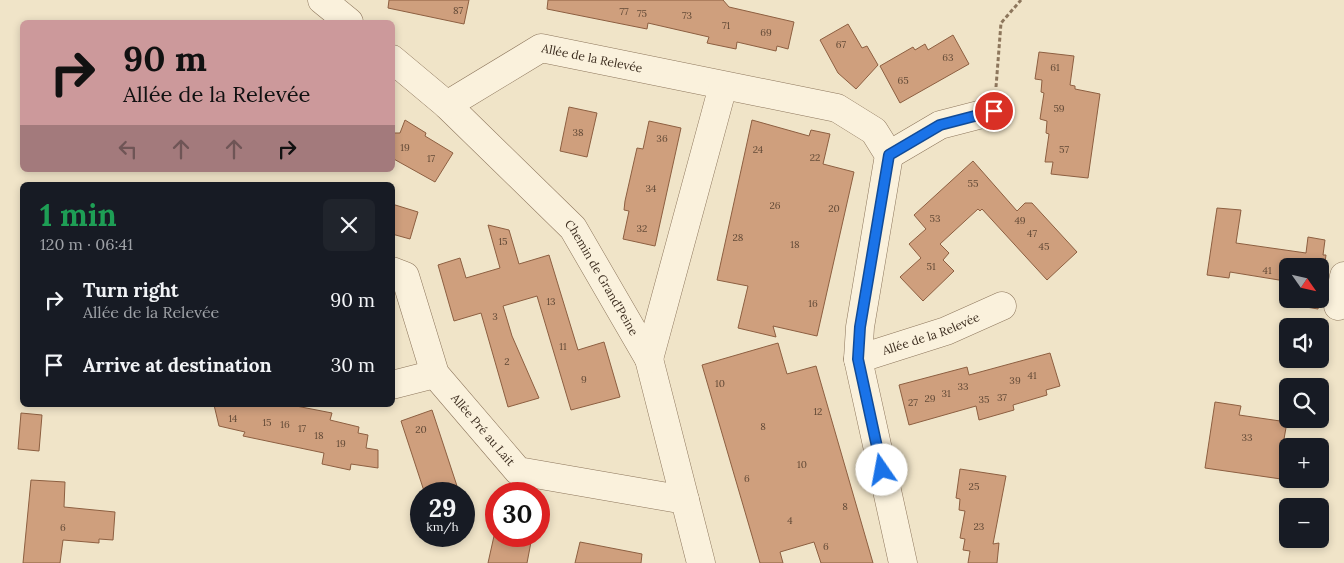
<!DOCTYPE html>
<html lang="en">
<head>
<meta charset="utf-8">
<style>
	:root { --surface:#171b24; --page:#20242c; --text:#f1f3f6; --muted:#9ea1a6 }
	body { margin:0; font-family:Lora,serif; background:var(--page); color:var(--text); height:100vh; display:flex; flex-direction:column; font-size:19px; white-space:nowrap }
	* { box-sizing:border-box; margin:0 }
	p { font-size:16px; color:var(--muted) }
	.icon { flex:none; width:28px; height:28px; fill:none; stroke:currentColor; stroke-width:2; stroke-linecap:round; stroke-linejoin:round }
	.map { position:relative; flex:1; overflow:hidden }
	.sheet { position:absolute; left:20px; top:182px; width:375px; height:225px; display:flex; flex-direction:column; background:var(--surface); border-radius:8px; box-shadow:0 2px 8px #0003 }
	.sheet>* { flex:none }
	.hud { position:absolute; left:20px; top:20px; width:375px; height:152px; border-radius:8px; box-shadow:0 2px 8px #0003; background:#cc999b; color:#111; overflow:hidden }
	.needle { width:32px; rotate:124deg }
	.tools { position:absolute; left:1279px; top:258px; display:grid; gap:10px }
	.tools a { display:grid; place-items:center; width:50px; height:50px; border-radius:8px; background:var(--surface); box-shadow:0 2px 8px #0003; font-size:25px }
	.speed { position:absolute; left:410px; top:482px; display:flex; gap:10px; font-size:25px; font-weight:700; text-align:center }
	.speed>* { display:grid; place-content:center; width:65px; height:65px; border-radius:50%; background:var(--surface); box-shadow:0 2px 8px #0003; line-height:1 }
	.speed small { font-size:12px; font-weight:400 }
	.speed .limit { border:8px solid #d22; background:#fff; color:#111 }
	.pin { position:absolute; display:grid; place-items:center; width:42px; height:42px; color:#fff; margin:-21px; border:2px solid #fff; border-radius:50%; box-shadow:0 1px 5px #0007 }
	.me { position:absolute; width:55px; margin:-28px; rotate:348deg; stroke-linejoin:round; filter:drop-shadow(0 0 4px #0008) }
	.turn { display:flex; align-items:center; gap:18px; height:105px; padding:0 20px; font-size:22px }
	.turn .icon { width:65px; height:65px; stroke-width:2.5 }
	.turn b { display:block; font-size:35px; line-height:42px }
	.lanes { display:flex; align-items:center; height:48px; padding:0 20px; background:#0003; justify-content:center; gap:25px; direction:ltr }
	.lanes .off { opacity:.35 }
	.round { display:grid; place-items:center; flex:none; width:52px; height:52px; border-radius:8px; background:var(--page) }
	.headline { display:flex; align-items:center; justify-content:space-between; height:85px; padding:0 20px }
	h1 { font-size:30px; font-weight:700; line-height:38px; color:#1e9e55 }
	ul { padding:0; list-style:none }
	li { display:flex; align-items:center; gap:15px; height:65px; padding:0 20px }
	li div { flex:1 }
	li b { display:block; font-size:19px }
	li em { font-style:normal }
	.map>svg:first-child { display:block }
	.building { fill:#cf9f7d; stroke:#8d5f41 }
	.lines { fill:none; stroke-linecap:round; stroke-linejoin:round }
	.minor-casing { stroke:#8d765c; stroke-width:29 }
	.path { stroke:#8d765c; stroke-width:3; stroke-dasharray:4 2.5; stroke-linecap:butt }
	.minor { stroke:#faf1dc; stroke-width:28 }
	.route-casing { stroke:#114b97; stroke-width:12 }
	.route { stroke:#1a73e8; stroke-width:9 }
	.labels { text-anchor:middle; stroke-width:5; stroke-linejoin:round; paint-order:stroke }
	.number-label { font-size:10px; fill:#624a37 }
	.street-label { font-size:12px; fill:#3d2e20; stroke:#f7eed8 }
</style>
</head>
<body>
<div class="map">
<svg width="1344" height="563" viewBox="0 0 1344 563">
	<rect width="100%" height="100%" fill="#f0e4c8"/>
	<path class="building" d="M389,0H469L464,24L388,8Z
		M548,0H723L729,7L794,22L788,49L777,46L776,51L737,42L736,49L707,43L709,37L648,23L647,29L547,9Z
		M848,24L862,48L867,46L878,65L856,89L838,73L820,40Z
		M953,35L969,64L900,103L880,66L913,47L915,50L925,44L928,50Z
		M1039,52L1074,56L1070,85L1075,86V89L1100,94L1088,178L1051,174L1053,162H1045L1049,134L1046,133L1047,121L1040,119L1044,93L1041,92L1042,80L1035,79Z
		M569,107L597,113L587,157L560,151Z
		M405,120L426,133L425,136L453,153L435,182L392,158V133H400Z
		M752,120L809,136L811,130L830,134L823,164L854,172L817,336L773,326L776,337L738,328L748,286L717,280Z
		M649,121L681,128L655,246L623,239L629,211L624,210L625,201L637,148L643,149Z
		M973,161L1017,211L1025,203H1032L1077,252L1047,280L982,209L980,211L978,209L940,244L949,253L943,260L954,271L923,301L900,277L921,258L909,244L926,229L914,215Z
		M392,204L418,212L410,239L392,234Z
		M1217,208L1241,210L1236,243L1306,253L1308,237L1325,240L1323,255H1326L1320,299V266H1288V299H1320L1318,309L1282,303L1285,281L1230,272L1229,278L1207,275Z
		M488,225L509,230L519,264L549,255L578,350L604,342L620,397L571,410L537,296L503,306L512,336L539,398L508,407L481,313L454,321L438,265L460,258L466,278L500,268Z
		M778,343L787,374L816,366L873,563H821L814,542L780,552L783,563H760L702,365Z
		M1050,353L1060,386L1046,390L1047,395L1013,405L1014,410L979,420L976,406L909,425L899,385L967,367L969,375Z
		M1215,402L1241,406L1239,415L1287,422L1281,456L1288,457V480L1205,468Z
		M214,405H291L332,413L330,420L359,427L358,433L368,435L366,448L378,450V468L351,464L350,470L322,464L324,453L243,436L245,432L219,426Z
		M432,410L457,486L434,494H425L401,421Z
		M21,413L42,415L39,451L18,449Z
		M960,469L1006,476L993,544L999,543L997,563H968L970,551L963,550L965,539L960,538L965,511L959,510L960,499L956,498Z
		M31,480L65,482L64,507L115,512L113,540L99,539V543L63,540L60,563H23Z
		M494,536H527V540L531,542L527,563H488Z
		M580,542L642,554L641,563H575Z"/>
	<g class="lines">
		<g class="minor-casing">
			<g id="minor">
				<path d="M322,0L349,22"/>
				<path id="s1" d="M392,59L447,105L573,228L649,359L701,563"/>
				<path id="s2" d="M447,105L541,48L837,108L874,131L889,155L860,327L858,359"/>
				<path d="M889,155L940,125L994,111"/>
				<path id="s3" d="M392,271L405,276L435,374L518,471L685,500"/>
				<path d="M1338,306L1344,276"/>
				<path d="M649,359L723,86"/>
				<path d="M392,385L435,374"/>
				<path id="s4" d="M903,563L858,359L946,331L1002,306"/>
			</g>
		</g>
		<path class="path" d="M996,87L1001,23L1021,0"/>
		<use href="#minor" class="minor"/>
	</g>
	<g class="lines">
		<g class="route-casing">
			<path id="route" d="M882,470L858,359L860,327L889,155L940,125L994,111"/>
		</g>
		<use href="#route" class="route"/>
	</g>
	<g class="labels">
		<g class="number-label">
			<text x="458" y="14">87</text>
			<text x="624" y="15">77</text>
			<text x="642" y="17">75</text>
			<text x="687" y="19">73</text>
			<text x="726" y="29">71</text>
			<text x="766" y="36">69</text>
			<text x="841" y="48">67</text>
			<text x="948" y="61">63</text>
			<text x="1055" y="71">61</text>
			<text x="903" y="84">65</text>
			<text x="1059" y="112">59</text>
			<text x="578" y="136">38</text>
			<text x="662" y="142">36</text>
			<text x="405" y="151">19</text>
			<text x="758" y="153">24</text>
			<text x="1064" y="153">57</text>
			<text x="815" y="161">22</text>
			<text x="431" y="162">17</text>
			<text x="973" y="187">55</text>
			<text x="651" y="192">34</text>
			<text x="775" y="209">26</text>
			<text x="834" y="212">20</text>
			<text x="935" y="222">53</text>
			<text x="1020" y="224">49</text>
			<text x="642" y="232">32</text>
			<text x="1032" y="237">47</text>
			<text x="738" y="241">28</text>
			<text x="503" y="245">15</text>
			<text x="795" y="248">18</text>
			<text x="1044" y="250">45</text>
			<text x="931" y="270">51</text>
			<text x="1267" y="274">41</text>
			<text x="551" y="305">13</text>
			<text x="813" y="307">16</text>
			<text x="495" y="320">3</text>
			<text x="563" y="350">11</text>
			<text x="507" y="365">2</text>
			<text x="1032" y="379">41</text>
			<text x="584" y="383">9</text>
			<text x="1015" y="384">39</text>
			<text x="720" y="387">10</text>
			<text x="963" y="390">33</text>
			<text x="946" y="397">31</text>
			<text x="1002" y="401">37</text>
			<text x="930" y="402">29</text>
			<text x="984" y="403">35</text>
			<text x="913" y="406">27</text>
			<text x="818" y="415">12</text>
			<text x="233" y="422">14</text>
			<text x="267" y="426">15</text>
			<text x="285" y="428">16</text>
			<text x="763" y="430">8</text>
			<text x="302" y="432">17</text>
			<text x="421" y="433">20</text>
			<text x="319" y="439">18</text>
			<text x="1247" y="441">33</text>
			<text x="341" y="447">19</text>
			<text x="802" y="468">10</text>
			<text x="747" y="482">6</text>
			<text x="974" y="490">25</text>
			<text x="845" y="510">8</text>
			<text x="790" y="524">4</text>
			<text x="979" y="530">23</text>
			<text x="63" y="531">6</text>
			<text x="826" y="550">6</text>
		</g>
		<g class="street-label">
			<text dy="4" stroke="none"><textPath href="#s2" startOffset="162">Allée de la Relevée</textPath></text>
			<text dy="4" stroke="none"><textPath href="#s1" startOffset="305">Chemin de Grand'Peine</textPath></text>
			<text dy="4" stroke="none"><textPath href="#s4" startOffset="286">Allée de la Relevée</textPath></text>
			<text dy="4" stroke="none"><textPath href="#s3" startOffset="190">Allée Pré au Lait</textPath></text>
		</g>
	</g>
</svg>
<div class="tools">
<a><svg class="needle" viewBox="-14 -14 28 28"><path d="M0-13l5 13h-10z" fill="#e53935"/><path d="M0 13l5-13h-10z" fill="#9ea1a6"/></svg></a>
<a><svg class="icon" aria-label="sound" viewBox="0 0 24 24"><path d="M4 9h4l5-4v14l-5-4H4zM17 9q2 3 0 6"/></svg></a>
<a><svg class="icon" aria-label="search" viewBox="0 0 24 24"><circle cx="10" cy="10" r="6"/><path d="M15 15l6 6"/></svg></a>
<a>+</a>
<a>−</a>
</div>
<div class="speed"><div>29<small>km/h</small></div><div class="limit">30</div></div>
<div class="pin" style="left:994px;top:111px;background:#d93025"><svg class="icon" aria-label="arrive" viewBox="0 0 24 24"><path d="M6 21V4h12l-3 4 3 4H6"/></svg></div>
<svg class="me" style="left:882px;top:470px" viewBox="-20 -20 40 40"><circle r="19" fill="#fff"/><path d="M0-13L10 11 0 6-10 11z" fill="#1a73e8"/></svg>
<div class="hud">
<div class="turn"><svg class="icon" aria-label="right" viewBox="0 0 24 24"><path d="M7 20v-9h11M14 6l5 5-5 5"/></svg><div><b>90 m</b>Allée de la Relevée</div></div>
<div class="lanes"><svg class="icon off" aria-label="left" viewBox="0 0 24 24"><path d="M17 20v-9H6M10 6l-5 5 5 5"/></svg><svg class="icon off" aria-label="ahead" viewBox="0 0 24 24"><path d="M12 20V5M6 11l6-6 6 6"/></svg><svg class="icon off" aria-label="ahead" viewBox="0 0 24 24"><path d="M12 20V5M6 11l6-6 6 6"/></svg><svg class="icon" aria-label="right" viewBox="0 0 24 24"><path d="M7 20v-9h11M14 6l5 5-5 5"/></svg></div>
</div>
<section class="sheet">
<div class="headline"><div><h1>1 min</h1><p>120 m · 06:41</p></div><a class="round"><svg class="icon" aria-label="close" viewBox="0 0 24 24"><path d="M6 6l12 12M18 6L6 18"/></svg></a></div>
<ul>
<li><svg class="icon" aria-label="right" viewBox="0 0 24 24"><path d="M7 20v-9h11M14 6l5 5-5 5"/></svg><div><b>Turn right</b><p>Allée de la Relevée</p></div><em>90 m</em></li>
<li><svg class="icon" aria-label="arrive" viewBox="0 0 24 24"><path d="M6 21V4h12l-3 4 3 4H6"/></svg><div><b>Arrive at destination</b></div><em>30 m</em></li>
</ul>
</section>
</div>
</body>
</html>
